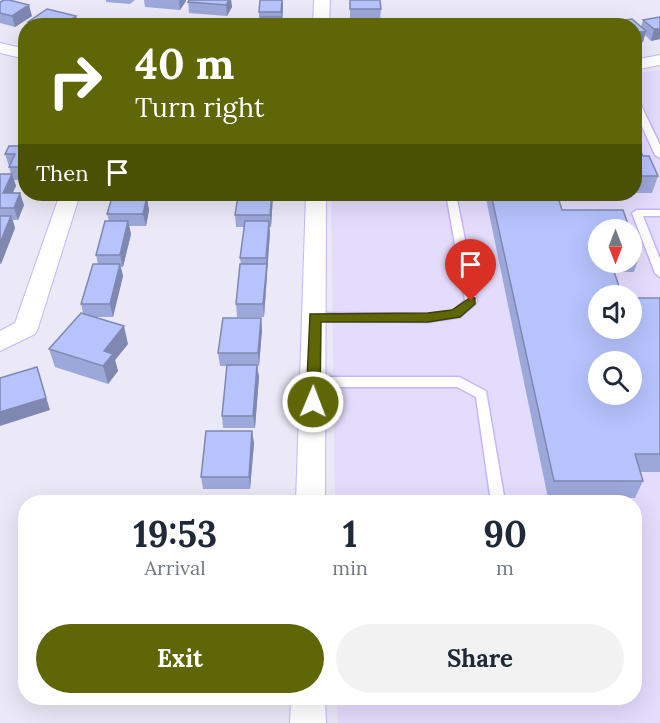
<!DOCTYPE html>
<html lang="en">
<head>
<meta charset="utf-8">
<style>
	:root { --surface:#fff; --page:#f2f2f3; --text:#1f2937; --muted:#747a83; --accent:#5e6606 }
	body { margin:0; font-family:Lora,serif; background:var(--page); color:var(--text); height:100vh; display:flex; flex-direction:column; font-size:22px; white-space:nowrap }
	* { box-sizing:border-box; margin:0 }
	p { font-size:20px; color:var(--muted) }
	.icon { flex:none; width:33px; height:33px; fill:none; stroke:currentColor; stroke-width:2; stroke-linecap:round; stroke-linejoin:round }
	.map { position:relative; flex:1; overflow:hidden }
	.details { position:absolute; left:18px; top:495px; width:624px; height:210px; display:flex; flex-direction:column; background:var(--surface); border-radius:24px; box-shadow:0 6px 24px #0002 }
	.details>* { flex:none }
	.banner { position:absolute; left:18px; top:18px; width:624px; height:183px; border-radius:24px; box-shadow:0 6px 24px #0002; background:#5e6606; color:#fff; overflow:hidden }
	.needle { width:39px; rotate:180deg }
	.fabs { position:absolute; left:588px; top:219px; display:grid; gap:12px }
	.fabs a { display:grid; place-items:center; width:54px; height:54px; border-radius:50%; background:var(--surface); box-shadow:0 6px 24px #0002; font-size:30px }
	.pin { position:absolute; display:grid; place-items:center; width:51px; height:51px; color:#fff; margin:-62px -26px; border-radius:50% 50% 50% 0; rotate:-45deg; box-shadow:0 0 6px #0007 }
	.pin .icon { rotate:45deg }
	.me { position:absolute; width:66px; margin:-33px; rotate:1deg; stroke-linejoin:round; filter:drop-shadow(0 0 4px #0008) }
	.turn { display:flex; align-items:center; gap:21px; height:126px; padding:0 18px; font-size:27px }
	.turn .icon { width:78px; height:78px; stroke-width:2.5 }
	.turn b { display:block; font-size:42px; line-height:51px }
	.then { display:flex; align-items:center; height:57px; padding:0 18px; background:#0003; gap:12px; font-size:22px }
	.eta { display:flex; justify-content:space-evenly; align-items:center; height:102px; text-align:center }
	.eta b { font-size:36px; font-weight:700; line-height:42px }
	.button { display:flex; gap:12px; margin-top:auto; padding:12px 18px }
	.button a { flex:1; height:69px; border-radius:36px; background:var(--accent); color:#fff; font-size:24px; font-weight:700; line-height:69px; text-align:center }
	.button a+a { background:var(--page); color:var(--text) }
	.map>svg:first-child { display:block }
	.built { fill:#e3dcfd; fill-rule:evenodd }
	.lines { fill:none; stroke-linecap:round; stroke-linejoin:round }
	.lane-casing { stroke:#c7b5fe; stroke-width:3 }
	.street-casing { stroke:#c7b5fe; stroke-width:2 }
	.lane { fill:#fff; fill-rule:evenodd }
	.street { fill:#fff; fill-rule:evenodd }
	.wall { fill:#9da8da }
	.shaded-wall { fill:#7f88b1 }
	.building { fill:#b6c3fd; stroke:#7f88b1; stroke-width:1.5; fill-rule:evenodd }
	.route { fill:#5e6606; stroke:#3d4204; stroke-width:1.5 }
</style>
</head>
<body>
<div class="map">
<svg width="660" height="723" viewBox="0 0 660 723">
	<rect width="100%" height="100%" fill="#ebe8f7"/>
	<path class="built" d="M660,70V723H338L337,698H634V502H335L331,194H634L635,73ZM598,230H632V262H598ZM598,296H632V328H598ZM598,362H632V394H598Z"/>
	<g class="lines">
		<g class="lane-casing">
			<path id="lane" d="M634,97L638,99L660,145V158L655,155L634,109Z
				M446,194H456L477,301L475,304L460,317L428,322L310,320L308,317L310,314L314,313L428,314L453,311L465,300Z
				M637,210H660V216H643L660,259V277L655,273L632,213Z
				M313,377H459L486,391L505,502H491L476,397L457,387H313L309,385L307,382L309,379Z"/>
		</g>
		<g class="street-casing">
			<path id="street" d="M314,0H330L329,26H313Z
				M0,43L26,49V59L0,53Z
				M660,55V65L634,70V60Z
				M60,194H80L38,328L35,334L0,351V331L15,323Z
				M306,194H326L325,502H296Z
				M291,698H325L326,723H290Z"/>
		</g>
		<use href="#lane" class="lane"/>
		<use href="#street" class="street"/>
	</g>
	<path class="wall" d="M106,0H135L130,4L106,2Z
		M144,0H186V1L180,10L145,7Z
		M189,0H231L232,7L227,16L189,13L188,2Z
		M283,0L282,26L259,22V12Z
		M350,0L381,9L380,20H350Z
		M0,2L32,16L15,27L0,23Z
		M76,16L78,24L99,26H29L28,22Z
		M660,17V39L651,41L645,35L643,42L634,44V26H605V23L632,19L641,27L643,20Z
		M26,139V180H14L16,186L12,193L24,205L18,220H13L15,228L1,264H0V174H11L9,167L10,166H9L5,154L19,146Z
		M634,146L658,176L652,193H634Z
		M485,194H557L562,210L598,262H632V232L640,254L634,272H614L598,328L660,298V472H640L643,481L635,498H548Z
		M273,196L271,227H269L270,233L267,268V276L264,317H237L236,304L241,264L240,258L244,227H236L235,215Z
		M145,197L149,210L146,226H129L131,234L123,267H121L123,276L113,317H94L128,344L115,360L118,371L108,384L55,367L49,349L83,313L81,304L98,264L96,255L109,221L107,214Z
		M261,318L262,330L259,366H257L259,377L255,428H223L222,416L227,366H220L218,353Z
		M254,443L250,489H203L201,477Z"/>
	<path class="shaded-wall" d="M179,0H186V1L180,10Z
		M229,0H231L232,7L227,16L226,5Z
		M283,0V8L282,22L281,12Z
		M29,5L32,16L15,27L12,16Z
		M76,16L78,26H67L66,23Z
		M51,20L52,26H42Z
		M654,29H660V39L651,41Z
		M646,31L643,42L634,44V33Z
		M12,174L16,186L7,205L3,193Z
		M20,193L24,205L18,220L14,208Z
		M140,194H144L145,197L142,210L139,197Z
		M272,194H273L271,227L270,215Z
		M147,197L149,210L146,226L143,214Z
		M11,216L15,228L1,264L0,261V243Z
		M128,221L131,234L123,267L120,255Z
		M269,221L270,233L264,317L263,304Z
		M120,264L123,276L113,317L110,304Z
		M261,318L262,330L259,366L258,353Z
		M124,326L128,344L115,360L118,371L108,384L103,366L104,351Z
		M257,365L259,377L255,428L253,416Z
		M37,367L50,410L0,426V412Z
		M252,431L254,443L250,489L249,477Z"/>
	<path class="building" d="M4,0H9L29,5L12,16L0,13V2Z
		M189,0H229L226,5L188,2Z
		M260,0H282L281,12H259Z
		M350,0H380L381,9H350Z
		M47,9L76,16L66,23L51,20L42,25L28,22Z
		M261,17H281V26H260Z
		M660,17V29H654L643,20Z
		M632,19L646,31L634,33V26H607L605,23Z
		M83,20L99,23L96,26H76Z
		M22,139H26V167H9L15,154H5L9,146H19Z
		M634,146L639,148L643,156H649L658,176H634Z
		M0,174H12L3,193H20L14,208H0Z
		M113,194H140L139,197H147L143,214H107Z
		M246,194H272L270,215H235L238,196H246Z
		M491,194H557L562,210H623L630,230H598V262H611L622,296H598V328H632V298H660V454H635L643,481H554ZM598,362H632V394H598Z
		M0,216H11L0,243Z
		M105,221H128L120,255H96Z
		M245,221H269L266,258H240Z
		M632,232L640,254H632Z
		M93,264H120L110,304H81Z
		M240,264H267L263,304H236Z
		M81,313L124,326L104,351L113,354L103,366L49,349Z
		M223,318H261L258,353H218Z
		M227,365H257L253,416H222Z
		M37,367L46,398L0,412V378Z
		M206,431H252L249,477H201Z"/>
	<path class="route" d="M471,297L475,298V304L460,317L428,322H321L320,402L318,406H308L306,402L310,314L428,313L452,310Z"/>
</svg>
<div class="fabs">
<a><svg class="needle" viewBox="-14 -14 28 28"><path d="M0-13l5 13h-10z" fill="#e53935"/><path d="M0 13l5-13h-10z" fill="#747a83"/></svg></a>
<a><svg class="icon" aria-label="sound" viewBox="0 0 24 24"><path d="M4 9h4l5-4v14l-5-4H4zM17 9q2 3 0 6"/></svg></a>
<a><svg class="icon" aria-label="search" viewBox="0 0 24 24"><circle cx="10" cy="10" r="6"/><path d="M15 15l6 6"/></svg></a>
</div>
<div class="pin" style="left:471px;top:301px;background:#d93025"><svg class="icon" aria-label="arrive" viewBox="0 0 24 24"><path d="M6 21V4h12l-3 4 3 4H6"/></svg></div>
<svg class="me" style="left:313px;top:402px" viewBox="-20 -20 40 40"><circle r="17" fill="#5e6606" stroke="#fff" stroke-width="3"/><path d="M0-11L8 9 0 5-8 9z" fill="#fff"/></svg>
<div class="banner">
<div class="turn"><svg class="icon" aria-label="right" viewBox="0 0 24 24"><path d="M7 20v-9h11M14 6l5 5-5 5"/></svg><div><b>40 m</b>Turn right</div></div>
<div class="then">Then<svg class="icon" aria-label="arrive" viewBox="0 0 24 24"><path d="M6 21V4h12l-3 4 3 4H6"/></svg></div>
</div>
<section class="details">
<div class="eta">
<div><b>19:53</b><p>Arrival</p></div>
<div><b>1</b><p>min</p></div>
<div><b>90</b><p>m</p></div>
</div>
<div class="button"><a>Exit</a><a>Share</a></div>
</section>
</div>
</body>
</html>
